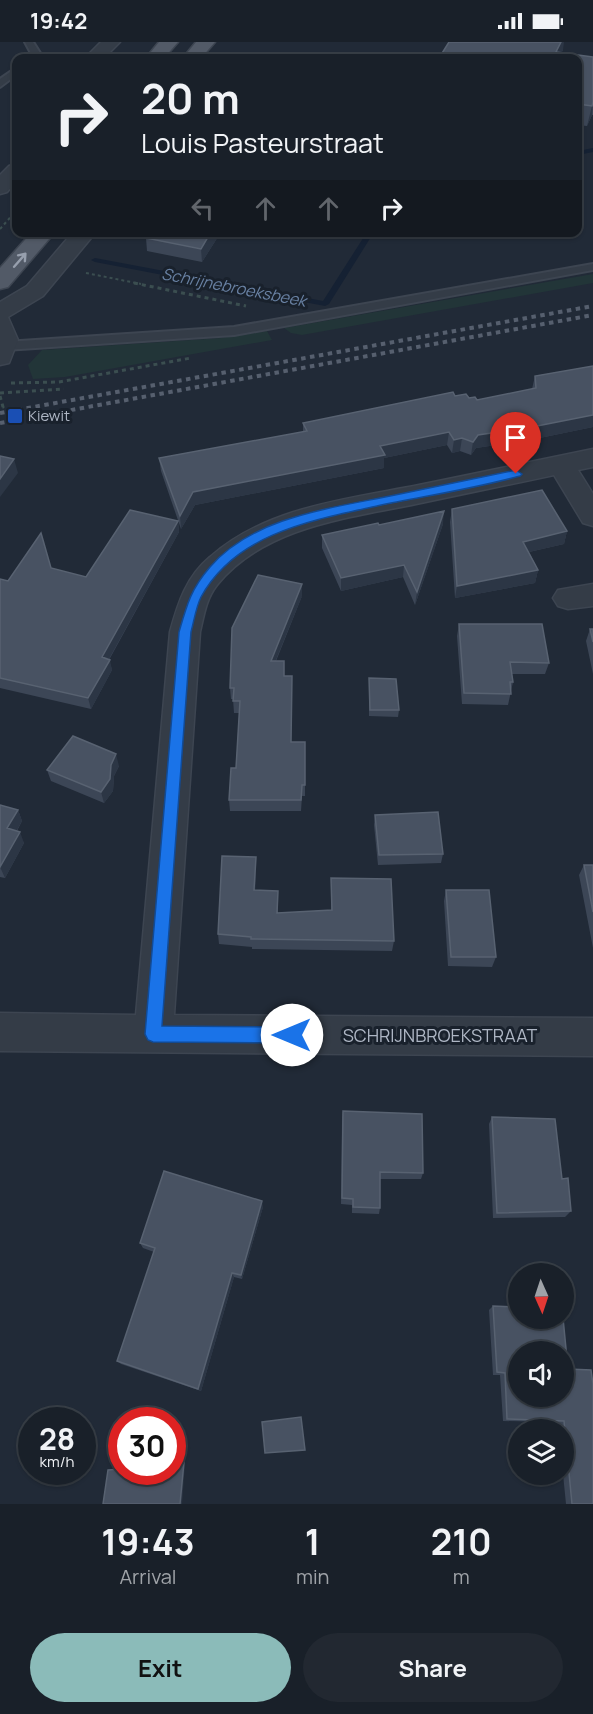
<!DOCTYPE html>
<html lang="en">
<head>
<meta charset="utf-8">
<style>
	:root { --surface:#192029; --page:#222831; --text:#f1f3f6; --muted:#9fa3a8; --line:#373e46; --accent:#8bbbb9 }
	body { margin:0; font-family:Manrope,sans-serif; background:var(--page); color:var(--text); height:100vh; display:flex; flex-direction:column; font-size:22px; white-space:nowrap }
	* { box-sizing:border-box; margin:0 }
	p { font-size:20px; color:var(--muted) }
	.icon { flex:none; width:33px; height:33px; fill:none; stroke:currentColor; stroke-width:2; stroke-linecap:round; stroke-linejoin:round }
	.map { position:relative; height:1462px; overflow:hidden }
	.panel { display:flex; flex-direction:column; background:var(--surface); flex:1 }
	.panel>* { flex:none }
	.banner { position:absolute; left:12px; top:12px; width:570px; height:183px; border-radius:12px; box-shadow:0 2px 4px #0004,0 0 0 2px var(--line); background:#192029; color:var(--text); overflow:hidden }
	.needle { width:39px; rotate:177deg }
	.tools { position:absolute; left:508px; top:1221px; display:grid; gap:12px }
	.tools a { display:grid; place-items:center; width:66px; height:66px; border-radius:50%; background:var(--surface); box-shadow:0 2px 4px #0004,0 0 0 2px var(--line); font-size:30px }
	.speed { position:absolute; left:18px; top:1365px; display:flex; gap:12px; font-size:30px; font-weight:700; text-align:center }
	.speed>* { display:grid; place-content:center; width:78px; height:78px; border-radius:50%; background:var(--surface); box-shadow:0 2px 4px #0004,0 0 0 2px var(--line); line-height:1 }
	.speed small { font-size:15px; font-weight:400 }
	.speed .limit { border:9px solid #d22; background:#fff; color:#111 }
	.pin { position:absolute; display:grid; place-items:center; width:51px; height:51px; color:#fff; margin:-62px -26px; border-radius:50% 50% 50% 0; rotate:-45deg; box-shadow:0 0 6px #0007 }
	.pin .icon { rotate:45deg }
	.me { position:absolute; width:66px; margin:-33px; rotate:270deg; stroke-linejoin:round; filter:drop-shadow(0 0 4px #0008) }
	.turn { display:flex; align-items:center; gap:21px; height:126px; padding:0 30px; font-size:27px }
	.turn .icon { width:78px; height:78px; stroke-width:2.5 }
	.turn b { display:block; font-size:42px; line-height:51px }
	.lanes { display:flex; align-items:center; height:57px; padding:0 30px; background:#0003; justify-content:center; gap:30px; direction:ltr }
	.lanes .off { opacity:.35 }
	.eta { display:flex; justify-content:space-evenly; align-items:center; height:102px; text-align:center }
	.eta b { font-size:36px; font-weight:700; line-height:42px }
	.button { display:flex; gap:12px; margin-top:auto; padding:12px 30px }
	.button a { flex:1; height:69px; border-radius:36px; background:var(--accent); color:#111; font-size:24px; font-weight:700; line-height:69px; text-align:center }
	.button a+a { background:var(--page); color:var(--text) }
	.status { display:flex; justify-content:space-between; align-items:center; height:42px; padding:0 30px; background:var(--surface); direction:ltr }
	.status svg { height:16px; fill:currentColor }
	.map>svg:first-child { display:block }
	.green { fill:#223538 }
	.lines { fill:none; stroke-linecap:round; stroke-linejoin:round }
	.stream { fill:#152133; fill-rule:evenodd }
	.lane-casing { stroke:#3d4551; stroke-width:4 }
	.street-casing { stroke:#3d4551; stroke-width:3 }
	.primary-casing { stroke:#3d4551; stroke-width:3 }
	.path-far1 { stroke:#3b4e50; stroke-width:2; stroke-dasharray:3 3; stroke-linecap:butt }
	.path { stroke:#3b4e50; stroke-width:3; stroke-dasharray:4 4; stroke-linecap:butt }
	.lane { fill:#343c47; fill-rule:evenodd }
	.street { fill:#343c47; fill-rule:evenodd }
	.primary { fill:#525a67; fill-rule:evenodd }
	.rail { stroke:#565f6e; stroke-width:4; stroke-dasharray:4.5 4.5; stroke-linecap:butt }
	.wall { fill:#3c4656 }
	.shaded-wall { fill:#2c3645 }
	.building { fill:#485262; stroke:#586271; stroke-width:1.5; fill-rule:evenodd }
	.oneway { stroke:#979fad }
	.route { fill:#1a73e8; stroke:#114b97; stroke-width:1.5 }
	.transit-dot { fill:#1a4fb4; stroke:#19212c; stroke-width:2 }
	.labels { text-anchor:middle; stroke-width:6; stroke-linejoin:round; paint-order:stroke }
	.far-poi-label { font-size:15px; fill:#aeb6c4; stroke:#19212c; text-anchor:start }
	.far-water-label { font-size:16px; font-style:italic; fill:#6880a2; stroke:#19212c }
	.street-label { font-size:18px; fill:#aeb6c4; stroke:#19212c }
</style>
</head>
<body>
<div class="status"><b>19:42</b><svg viewBox="0 0 49 12"><path d="M0 12V9h3v3zM5 12V6h3v6zM10 12V3h3v9zM15 12V0h3v12zM26 1h20v11H26zM47 4h2v5h-2z"/></svg></div>
<div class="map">
<svg width="593" height="1462" viewBox="0 0 593 1462">
	<rect width="100%" height="100%" fill="#212a37"/>
	<path class="green" d="M593,232V241L302,293L291,291L284,286Z
		M267,289L272,298L65,335L33,337L28,323L42,308L221,296Z"/>
	<g class="lines">
		<path class="stream" d="M593,106V110L578,113V109Z
			M367,190H374L329,262L325,264L95,220L91,218L95,216L323,259Z"/>
		<g class="lane-casing">
			<path id="lane" d="M25,0H33L42,14L40,16H29L32,13Z
				M305,13L309,14L311,16H300Z
				M16,26V33L0,45V37Z
				M593,222V228L234,293L5,308L0,305L1,301L5,300L234,285Z"/>
		</g>
		<g class="street-casing">
			<path id="street" d="M101,0H120L104,16H85Z
				M16,122V140L7,150L0,152V133L9,124Z
				M73,190H96L43,254L8,275L18,298L9,321L0,323V260L27,244Z
				M593,407V425L578,428L593,452V484L583,481L554,433C508,443 462,452 416,462C347,476 264,485 217,543C206,557 204,573 200,590L174,973L593,976V1014L0,1009V971L136,973L170,590C178,561 186,535 210,515C266,465 348,457 419,443C477,431 535,419 593,407Z
				M593,542V564L568,567L558,564L553,556L558,548Z"/>
		</g>
		<g class="primary-casing">
			<path id="primary" d="M159,0H178L164,16H146Z
				M196,0H215L201,16H183Z
				M32,190H55L8,245L0,247V226Z"/>
		</g>
		<path class="path-far1" d="M0,187L16,169
			M86,231L141,242"/>
		<path class="path" d="M134,241L246,264
			M11,341L59,340L191,316
			M0,351L64,347
			M0,354L3,365H0"/>
		<use href="#lane" class="lane"/>
		<use href="#street" class="street"/>
		<use href="#primary" class="primary"/>
		<path class="rail" d="M0,371L593,264
			M0,381L593,273"/>
	</g>
	<path class="wall" d="M563,8L561,11L593,15V73H592L587,84L578,83V16H439Z
		M221,190L202,220L147,209L146,196Z
		M593,324V385L530,398L476,406L471,413L460,409L452,411L447,403L384,416V426L195,463L181,487L161,429L159,416L303,390V381L455,354L477,358L532,347L535,334Z
		M452,467L567,489L564,502L529,510L538,528L535,541L455,556L450,480Z
		M178,479L179,490L109,618L112,628L91,667L0,646V537L8,539L51,526L86,535Z
		M443,482L415,563L403,535L341,549L322,506V493L379,483Z
		M302,554L276,619L284,634L291,700H305V754H302L301,769H230L229,758L236,726L239,671H234L233,657H231L230,646Z
		M459,582L549,621L545,632H512L513,640L508,663L462,662L457,594Z
		M590,587H593V632L586,599Z
		M369,636L399,668L398,675L369,674Z
		M119,724L114,734L113,749L104,761L51,739L47,728Z
		M0,763L18,768L22,779L17,789L24,801L5,836L0,835Z
		M375,773L443,812L441,821L378,823L374,783Z
		M584,823H593V906L579,833Z
		M256,825L255,848L278,859V871L331,868V836L394,899L392,909L252,907V905L219,902L218,892Z
		M446,848L496,915L492,925L448,924L444,859Z
		M343,1069L423,1131L421,1137H380V1166L379,1172L352,1171V1163L341,1162L342,1076Z
		M492,1075L562,1137L571,1169L565,1175L493,1176L489,1082Z
		M263,1165L242,1237L234,1235L201,1349L121,1322L117,1319L154,1210L143,1206L140,1201Z
		M493,1264L568,1327L593,1462H566L563,1432H564V1388H558V1380L503,1379L500,1333H493L489,1268Z"/>
	<path class="shaded-wall" d="M561,0H564L563,8L559,16L556,10Z
		M593,60L592,73L587,84Z
		M211,190H221L202,220L201,207Z
		M593,373V385L530,398L476,406L471,413L473,400L478,393Z
		M449,390L447,403L384,416V426L195,463L181,487L180,474L193,450L380,404Z
		M462,396L460,409L452,411L454,398Z
		M14,417L18,431L0,455V437Z
		M444,469L443,482L415,563L417,550Z
		M178,479L179,490L104,626L102,615Z
		M567,489L564,502L520,512L523,500Z
		M404,523L403,535L341,549V536Z
		M538,528L535,541L455,556L457,544Z
		M302,542V554L271,630V619Z
		M110,618L112,628L91,667L88,656Z
		M116,712L119,724L114,734L113,749L104,761L101,750L111,723Z
		M18,768L22,779L12,797L7,786Z
		M20,790L24,801L5,836L0,825Z
		M256,815V825L255,858L254,848Z
		M262,1159L263,1165L242,1237L241,1233Z
		M232,1231L234,1235L201,1349L198,1347Z
		M184,1420L185,1421L182,1462H180Z"/>
	<path class="building" d="M449,0H561L556,10L593,15V60L592,64L578,62V16H439Z
		M150,190H211L201,207L146,196Z
		M593,324V373L532,385L478,393L473,400L462,396L454,398L449,390L380,404L385,413L193,450L180,474L159,416L307,389L303,381L453,350L455,354L466,352L469,356L475,355L477,358L536,346L535,334Z
		M0,414L14,417L0,437Z
		M542,448L567,489L523,500L538,528L457,544L452,467Z
		M130,468L178,479L102,615L110,618L88,656L0,636V537L8,539L41,491L51,526L86,535Z
		M444,469L417,550L404,523L341,536L322,493L378,481L379,483Z
		M258,533L302,542L271,619H284V634H292L291,700H305V743H302L301,758H229L231,726H236L240,659H233L234,646H230L232,586Z
		M459,582H542L549,621L510,620L513,640H510L511,652L464,651Z
		M590,587H593V600Z
		M369,636L396,637L399,668H370Z
		M73,694L116,712L111,723L110,737L101,750L47,728Z
		M0,763L18,768L7,786L20,790L0,825Z
		M438,770L443,812L379,813L375,773Z
		M222,814L256,815L254,848L278,849L277,871L332,868L331,836L391,837L394,899L251,897V895L218,892Z
		M584,823H593V870Z
		M446,848H489L496,915H451Z
		M343,1069L422,1072L423,1131L380,1130V1166L353,1165V1157L342,1156Z
		M492,1075L555,1077L562,1137L568,1136L571,1169L497,1171Z
		M164,1129L262,1159L241,1233L232,1231L198,1347L117,1319L155,1206L140,1201Z
		M493,1264L519,1265V1276H563L568,1327L591,1328L593,1342V1462H572L564,1379L507,1377L505,1331L497,1330ZM519,1310H564V1354H519Z
		M301,1375L305,1408L265,1411L262,1380Z
		M184,1420L180,1462H103L108,1428L122,1427V1430H172V1422Z"/>
	<defs><path id="oneway-shaft" d="M-6 0H5M1.5-3L5.5 0L1.5 3" fill="none" stroke-width="1.6" stroke-linecap="round" stroke-linejoin="round" transform="scale(1.5)"/></defs>
	<use class="oneway" href="#oneway-shaft" transform="translate(20 218) rotate(-49)"/>
	<path class="route" d="M516,428L522,432L520,434C473,447 425,454 377,464C313,478 236,491 201,555C196,565 194,579 191,590L162,984L292,985L298,988L300,993L298,998L292,1001L153,1000L148,998L145,992L179,590C187,562 191,547 210,525C254,474 333,466 395,453C435,445 476,436 516,428Z"/>
	<rect class="transit-dot" x="7" y="366" width="16" height="16" rx="3"/>
	<g class="labels">
		<g class="far-poi-label">
			<text x="28" y="379">Kiewit</text>
		</g>
		<g class="far-water-label">
			<text transform="translate(234 245) rotate(11)" y="6">Schrijnebroeksbeek</text>
		</g>
		<g class="street-label">
			<text x="440" y="1000">SCHRIJNBROEKSTRAAT</text>
		</g>
	</g>
</svg>
<div class="tools">
<a><svg class="needle" viewBox="-14 -14 28 28"><path d="M0-13l5 13h-10z" fill="#e53935"/><path d="M0 13l5-13h-10z" fill="#9fa3a8"/></svg></a>
<a><svg class="icon" aria-label="sound" viewBox="0 0 24 24"><path d="M4 9h4l5-4v14l-5-4H4zM17 9q2 3 0 6"/></svg></a>
<a><svg class="icon" aria-label="layers" viewBox="0 0 24 24"><path d="M12 4l9 5-9 5-9-5zM3 14l9 5 9-5"/></svg></a>
</div>
<div class="speed"><div>28<small>km/h</small></div><div class="limit">30</div></div>
<div class="pin" style="left:516px;top:432px;background:#d93025"><svg class="icon" aria-label="arrive" viewBox="0 0 24 24"><path d="M6 21V4h12l-3 4 3 4H6"/></svg></div>
<svg class="me" style="left:292px;top:993px" viewBox="-20 -20 40 40"><circle r="19" fill="#fff"/><path d="M0-13L10 11 0 6-10 11z" fill="#1a73e8"/></svg>
<div class="banner">
<div class="turn"><svg class="icon" aria-label="right" viewBox="0 0 24 24"><path d="M7 20v-9h11M14 6l5 5-5 5"/></svg><div><b>20 m</b>Louis Pasteurstraat</div></div>
<div class="lanes"><svg class="icon off" aria-label="left" viewBox="0 0 24 24"><path d="M17 20v-9H6M10 6l-5 5 5 5"/></svg><svg class="icon off" aria-label="ahead" viewBox="0 0 24 24"><path d="M12 20V5M6 11l6-6 6 6"/></svg><svg class="icon off" aria-label="ahead" viewBox="0 0 24 24"><path d="M12 20V5M6 11l6-6 6 6"/></svg><svg class="icon" aria-label="right" viewBox="0 0 24 24"><path d="M7 20v-9h11M14 6l5 5-5 5"/></svg></div>
</div>
</div>
<section class="panel">
<div class="eta">
<div><b>19:43</b><p>Arrival</p></div>
<div><b>1</b><p>min</p></div>
<div><b>210</b><p>m</p></div>
</div>
<div class="button"><a>Exit</a><a>Share</a></div>
</section>
</body>
</html>
